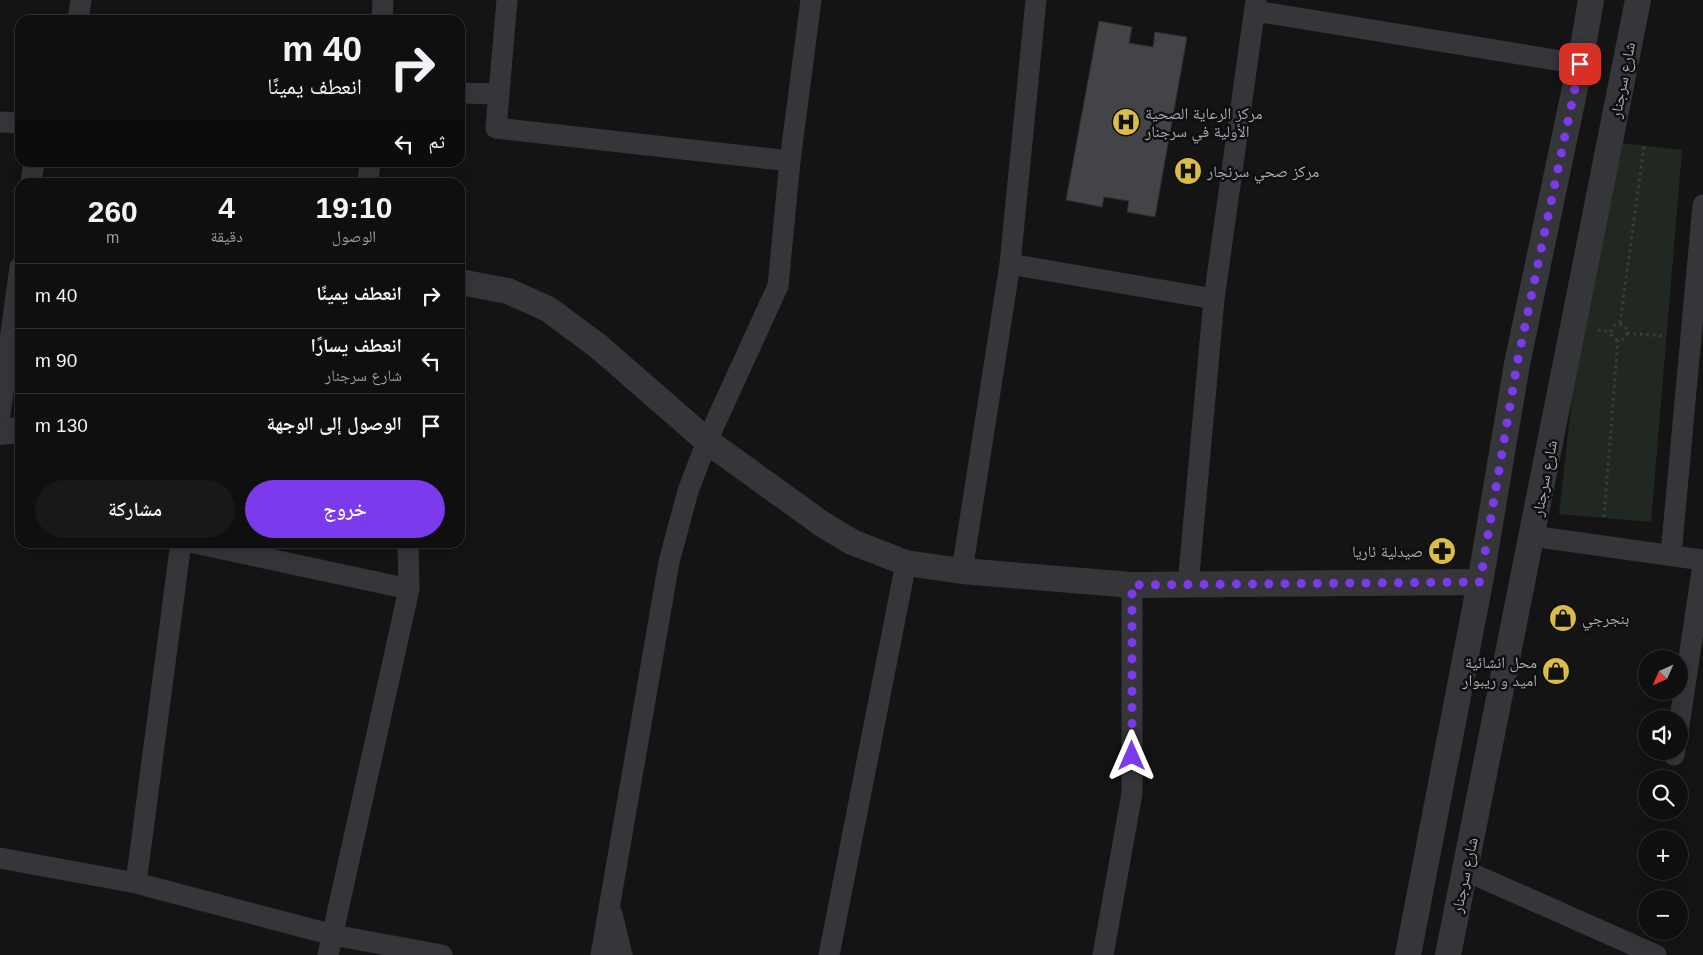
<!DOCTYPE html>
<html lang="ar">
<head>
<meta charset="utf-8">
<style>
	:root { --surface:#0f0f10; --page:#181819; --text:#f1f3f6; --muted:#9b9c9f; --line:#2f2f30; --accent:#7c3aed }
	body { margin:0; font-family:Helvetica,"Noto Naskh Arabic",sans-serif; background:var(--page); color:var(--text); direction:rtl; height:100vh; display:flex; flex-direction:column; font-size:19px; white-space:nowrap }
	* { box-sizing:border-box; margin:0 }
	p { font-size:16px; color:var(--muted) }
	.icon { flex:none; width:28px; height:28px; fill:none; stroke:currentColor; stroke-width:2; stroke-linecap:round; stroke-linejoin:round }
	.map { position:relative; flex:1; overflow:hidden; direction:ltr }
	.drawer { position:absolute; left:15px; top:178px; width:450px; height:370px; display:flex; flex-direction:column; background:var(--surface); border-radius:15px; box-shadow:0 5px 20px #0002,0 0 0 1px var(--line); direction:rtl }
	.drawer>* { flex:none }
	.hud { position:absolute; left:15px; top:15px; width:450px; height:152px; border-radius:15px; box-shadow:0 5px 20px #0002,0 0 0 1px var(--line); direction:rtl; background:#0f0f10; color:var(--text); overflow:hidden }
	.needle { width:32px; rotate:225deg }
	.fabs { position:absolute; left:1638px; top:650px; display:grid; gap:10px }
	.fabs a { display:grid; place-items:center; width:50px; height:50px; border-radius:50%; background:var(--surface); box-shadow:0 5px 20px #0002,0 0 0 1px var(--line); font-size:25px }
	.pin { position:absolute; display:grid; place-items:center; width:42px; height:42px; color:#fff; margin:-21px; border-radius:10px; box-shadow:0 2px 8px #0006 }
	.me { position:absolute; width:55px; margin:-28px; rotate:0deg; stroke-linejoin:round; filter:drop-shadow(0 0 4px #0008) }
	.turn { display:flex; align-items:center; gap:18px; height:105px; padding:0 20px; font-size:22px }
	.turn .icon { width:65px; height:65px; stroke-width:2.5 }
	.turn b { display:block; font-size:35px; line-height:42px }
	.then { display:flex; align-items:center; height:48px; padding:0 20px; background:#0003; gap:10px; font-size:19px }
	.eta { display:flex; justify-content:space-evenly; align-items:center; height:85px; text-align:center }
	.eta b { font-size:30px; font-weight:600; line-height:35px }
	.cta { display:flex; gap:10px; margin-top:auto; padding:10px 20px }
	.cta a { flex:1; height:58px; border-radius:30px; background:var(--accent); color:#fff; font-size:20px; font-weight:600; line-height:58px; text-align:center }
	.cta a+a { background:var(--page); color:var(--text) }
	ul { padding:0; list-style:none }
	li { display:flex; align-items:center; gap:15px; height:65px; padding:0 20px; border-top:1px solid var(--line) }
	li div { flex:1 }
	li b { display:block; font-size:19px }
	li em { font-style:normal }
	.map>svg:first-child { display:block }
	.green { fill:#212822 }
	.building { fill:#434448; stroke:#2f2e31 }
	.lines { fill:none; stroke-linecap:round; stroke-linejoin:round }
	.path { stroke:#3c3c41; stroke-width:3; stroke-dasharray:2.5 4; stroke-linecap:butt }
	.minor { stroke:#35363a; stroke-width:21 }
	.tertiary { stroke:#35363a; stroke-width:26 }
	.route { stroke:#7c3aed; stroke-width:9; stroke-dasharray:0 16.2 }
	.labels { text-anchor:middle; stroke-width:5; stroke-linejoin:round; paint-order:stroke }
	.street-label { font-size:16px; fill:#a7aab4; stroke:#0f0f10 }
	.poi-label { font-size:16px; fill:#a7aab4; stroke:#0f0f10; text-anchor:start }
</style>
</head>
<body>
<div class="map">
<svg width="1703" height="955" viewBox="0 0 1703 955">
	<rect width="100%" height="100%" fill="#141415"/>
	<path class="green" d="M1612,142L1682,150L1651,522L1559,514L1580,328Z"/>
	<path class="building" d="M1099,21L1132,27L1129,43L1153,47L1155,32L1187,37L1155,217L1127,212L1129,201L1104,197L1102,207L1066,200Z"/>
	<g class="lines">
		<path class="path" d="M1620,323L1644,146
			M1611 332a8 8 0 1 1 16 0a8 8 0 1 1-16 0Z
			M1598,330L1610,332
			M1627,333L1666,336
			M1604,517L1618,340"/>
		<path class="minor" d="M507,0L496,128L790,161
			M1255,11L1580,64
			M78,20L81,0
			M382,20L383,0
			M460,93L498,94
			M0,122L20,123
			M31,182L34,162
			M368,182L370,162
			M1010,264L1214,299
			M0,414L20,267
			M1532,536L1703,560
			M190,542L409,589
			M1671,555L1703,205
			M962,571L1010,264L1036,0
			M1188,585L1214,299L1256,0
			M1679,726L1703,564
			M1674,755L1675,751
			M0,858L136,883L333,935L442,955
			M1464,870L1656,955
			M136,883L181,542
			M612,914L622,955
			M328,955L409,589L408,542
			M601,955L669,562L688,491L707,441L778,286L790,161L811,0
			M829,955L906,563
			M1103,955L1132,793V585"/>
		<path class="tertiary" d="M460,282L508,291L548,309L598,346L707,441L822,524L852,542L906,563L962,571L1132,585L1480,582
			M0,432L20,430
			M1408,955L1481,577L1517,364L1580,64L1591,0
			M1448,955L1638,0"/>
	</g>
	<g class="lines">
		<path class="route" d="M1132,756V585L1480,582L1517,364L1580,64"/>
	</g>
	<defs>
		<g id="hospital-disc" transform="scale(1.4375)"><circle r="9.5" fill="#dbbc46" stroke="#0f0f10"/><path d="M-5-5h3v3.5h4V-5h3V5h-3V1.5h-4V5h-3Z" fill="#111"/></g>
		<g id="pharmacy-disc" transform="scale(1.4375)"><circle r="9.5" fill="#dbbc46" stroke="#0f0f10"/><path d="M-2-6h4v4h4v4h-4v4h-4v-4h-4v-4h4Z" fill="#111"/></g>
		<g id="shop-disc" transform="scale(1.4375)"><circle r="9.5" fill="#dbbc46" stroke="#0f0f10"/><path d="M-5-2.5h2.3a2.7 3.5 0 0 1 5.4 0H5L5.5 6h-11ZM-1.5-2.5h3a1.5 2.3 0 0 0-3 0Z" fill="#111"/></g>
	</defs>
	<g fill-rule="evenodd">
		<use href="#hospital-disc" x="1126" y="122"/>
		<use href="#hospital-disc" x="1188" y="171"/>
		<use href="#pharmacy-disc" x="1442" y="551"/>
		<use href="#shop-disc" x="1563" y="618"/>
		<use href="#shop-disc" x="1556" y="671"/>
	</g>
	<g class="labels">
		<g class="street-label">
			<text transform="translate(1622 80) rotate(-79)" y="6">شارع سرجنار</text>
			<text transform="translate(1544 478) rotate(-79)" y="6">شارع سرجنار</text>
			<text transform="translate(1464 875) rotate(-78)" y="6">شارع سرجنار</text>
		</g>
		<g class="poi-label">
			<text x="1145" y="119">مركز الرعاية الصحية<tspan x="1145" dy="18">الأولية في سرجنار</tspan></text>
			<text x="1207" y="177">مركز صحي سرنجار</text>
			<text x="1423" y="557" text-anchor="end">صيدلية ئاريا</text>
			<text x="1582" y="624">بنجرجي</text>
			<text x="1537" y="668" text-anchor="end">محل انشائية<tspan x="1537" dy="18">امید و ریبوار</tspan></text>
		</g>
	</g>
</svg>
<div class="fabs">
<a><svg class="needle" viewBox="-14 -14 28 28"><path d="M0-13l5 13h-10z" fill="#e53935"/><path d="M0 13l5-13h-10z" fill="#9b9c9f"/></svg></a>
<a><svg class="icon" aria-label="sound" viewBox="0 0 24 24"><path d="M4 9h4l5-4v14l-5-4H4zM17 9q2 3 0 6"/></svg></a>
<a><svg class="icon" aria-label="search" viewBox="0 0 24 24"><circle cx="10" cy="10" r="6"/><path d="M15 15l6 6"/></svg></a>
<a>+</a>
<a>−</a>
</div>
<div class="pin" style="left:1580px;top:64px;background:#d93025"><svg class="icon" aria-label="arrive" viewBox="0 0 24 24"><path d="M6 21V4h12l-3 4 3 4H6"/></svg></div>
<svg class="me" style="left:1132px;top:756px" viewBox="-20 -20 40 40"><path d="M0-17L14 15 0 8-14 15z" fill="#7c3aed" stroke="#fff" stroke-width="4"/></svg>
<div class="hud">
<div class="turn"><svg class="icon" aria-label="right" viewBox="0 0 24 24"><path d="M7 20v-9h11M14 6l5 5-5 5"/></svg><div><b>40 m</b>انعطف يمينًا</div></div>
<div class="then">ثم<svg class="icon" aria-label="left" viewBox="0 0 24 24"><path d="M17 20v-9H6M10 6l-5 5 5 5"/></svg></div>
</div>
<section class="drawer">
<div class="eta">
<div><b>19:10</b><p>الوصول</p></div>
<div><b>4</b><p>دقيقة</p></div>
<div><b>260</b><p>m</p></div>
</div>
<ul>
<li><svg class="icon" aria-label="right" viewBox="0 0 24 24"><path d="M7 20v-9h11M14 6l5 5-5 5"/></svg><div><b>انعطف يمينًا</b></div><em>40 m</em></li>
<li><svg class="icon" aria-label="left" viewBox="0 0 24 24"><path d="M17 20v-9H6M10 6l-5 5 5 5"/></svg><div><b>انعطف يسارًا</b><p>شارع سرجنار</p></div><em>90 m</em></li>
<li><svg class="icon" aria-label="arrive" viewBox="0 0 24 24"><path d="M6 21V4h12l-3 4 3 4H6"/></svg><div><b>الوصول إلى الوجهة</b></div><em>130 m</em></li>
</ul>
<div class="cta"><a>خروج</a><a>مشاركة</a></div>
</section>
</div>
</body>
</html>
